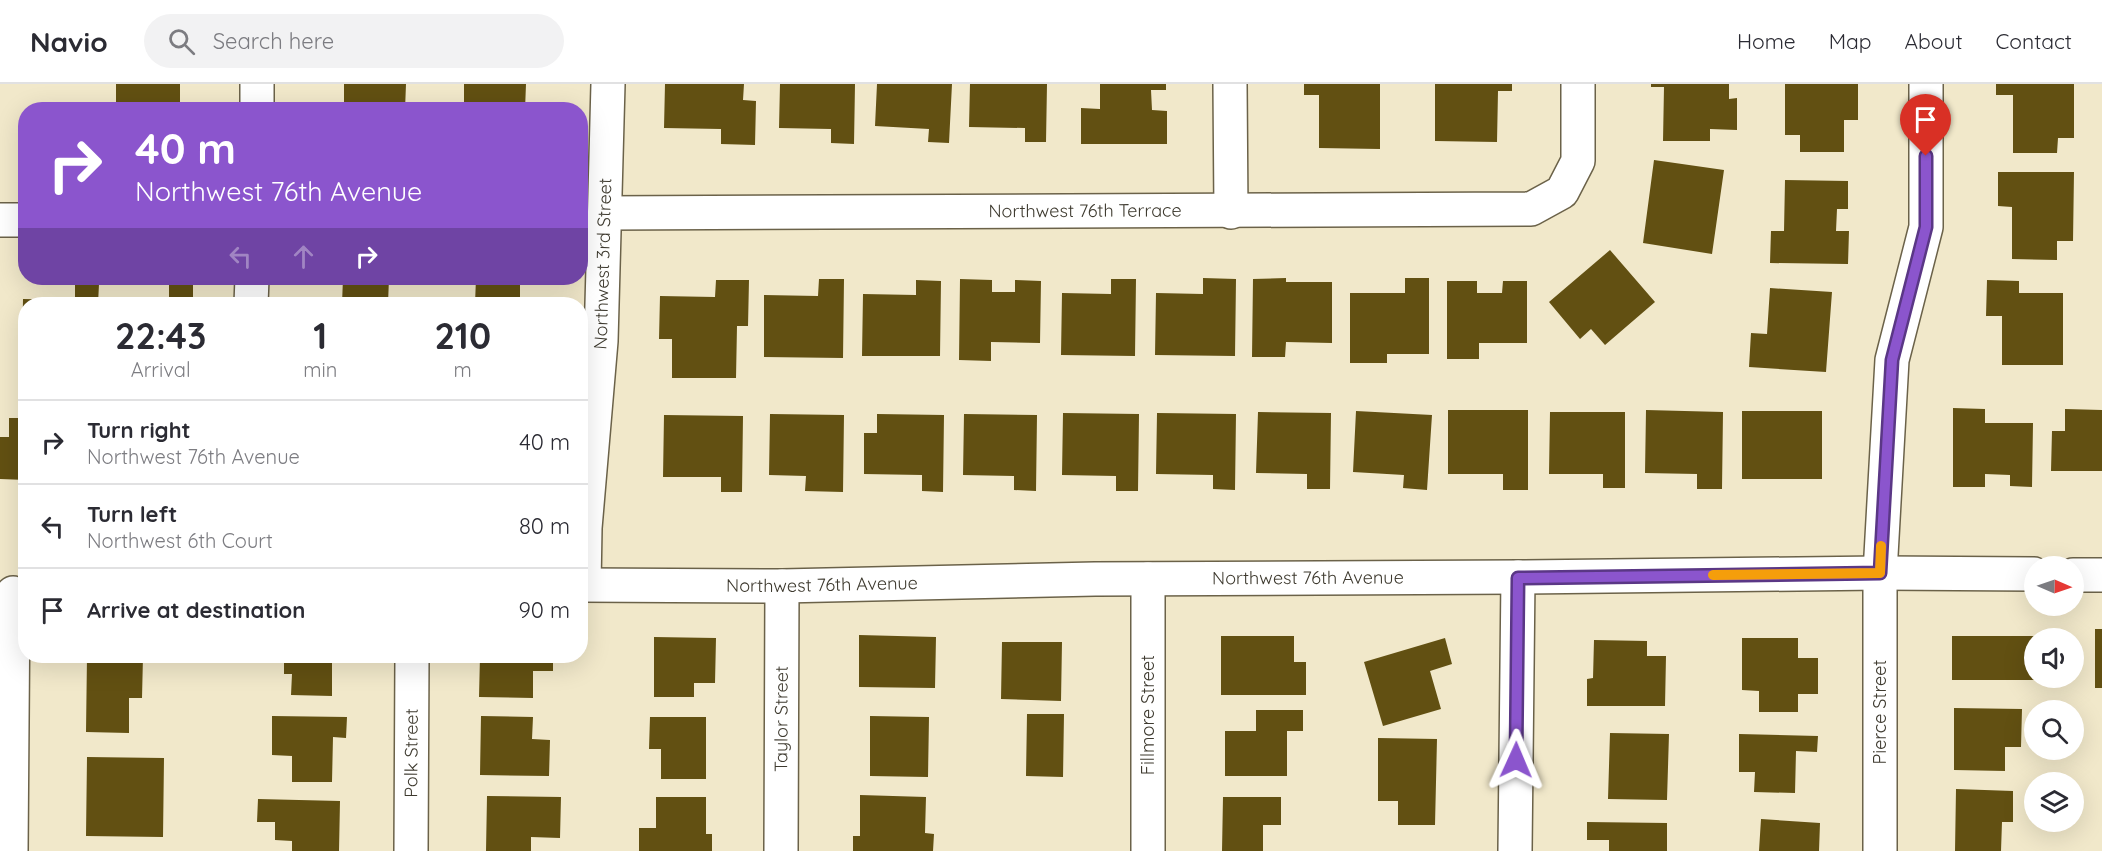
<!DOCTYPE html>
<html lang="en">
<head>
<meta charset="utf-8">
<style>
	:root { --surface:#fff; --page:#f2f2f3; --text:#2b2b33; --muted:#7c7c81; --line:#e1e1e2 }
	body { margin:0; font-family:Quicksand,sans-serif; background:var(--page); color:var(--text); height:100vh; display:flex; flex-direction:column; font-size:22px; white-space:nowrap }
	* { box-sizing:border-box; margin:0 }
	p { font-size:20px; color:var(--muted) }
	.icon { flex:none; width:33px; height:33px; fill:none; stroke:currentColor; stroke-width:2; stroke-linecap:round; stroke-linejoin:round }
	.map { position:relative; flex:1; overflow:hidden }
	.details { position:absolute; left:18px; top:213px; width:570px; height:366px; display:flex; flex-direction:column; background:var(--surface); border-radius:24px; box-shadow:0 6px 24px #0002 }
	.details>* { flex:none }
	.guide { position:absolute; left:18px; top:18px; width:570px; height:183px; border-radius:24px; box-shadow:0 6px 24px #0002; background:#8b55cd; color:#fff; overflow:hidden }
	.needle { width:39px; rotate:92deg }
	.tools { position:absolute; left:2024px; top:472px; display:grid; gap:12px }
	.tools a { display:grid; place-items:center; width:60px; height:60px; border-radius:50%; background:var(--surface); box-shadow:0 6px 24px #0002; font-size:30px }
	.pin { position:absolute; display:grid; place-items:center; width:51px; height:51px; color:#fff; margin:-62px -26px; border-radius:50% 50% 50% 0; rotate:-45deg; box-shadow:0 0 6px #0007 }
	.pin .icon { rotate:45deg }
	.me { position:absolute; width:66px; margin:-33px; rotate:1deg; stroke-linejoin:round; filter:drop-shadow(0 0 4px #0008) }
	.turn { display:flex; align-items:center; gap:21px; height:126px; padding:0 18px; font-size:27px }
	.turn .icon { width:78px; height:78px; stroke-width:2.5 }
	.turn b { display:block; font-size:42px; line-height:51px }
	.lanes { display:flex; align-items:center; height:57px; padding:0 18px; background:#0003; justify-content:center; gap:30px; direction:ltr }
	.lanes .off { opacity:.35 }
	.eta { display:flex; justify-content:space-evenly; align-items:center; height:102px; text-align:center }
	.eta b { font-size:36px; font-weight:700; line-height:42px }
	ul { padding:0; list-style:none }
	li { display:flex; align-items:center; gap:18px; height:84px; padding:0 18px; border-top:2px solid var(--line) }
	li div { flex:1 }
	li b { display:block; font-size:22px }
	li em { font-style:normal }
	header { display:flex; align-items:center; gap:36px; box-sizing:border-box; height:84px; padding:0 30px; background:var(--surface); border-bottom:2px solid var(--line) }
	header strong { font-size:28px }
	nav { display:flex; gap:33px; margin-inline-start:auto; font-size:21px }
	.search { width:420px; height:54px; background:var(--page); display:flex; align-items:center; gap:15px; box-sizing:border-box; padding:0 21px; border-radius:33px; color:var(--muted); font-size:22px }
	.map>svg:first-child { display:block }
	.building { fill:#625012 }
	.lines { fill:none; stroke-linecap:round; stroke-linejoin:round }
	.minor-casing { stroke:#6b6249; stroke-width:36 }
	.minor { stroke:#fff; stroke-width:33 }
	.route-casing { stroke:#5a3785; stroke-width:15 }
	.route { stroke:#8b55cd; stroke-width:10 }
	.slow { stroke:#f59e0b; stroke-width:10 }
	.labels { text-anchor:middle; stroke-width:6; stroke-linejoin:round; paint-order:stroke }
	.street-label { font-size:18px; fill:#3e3a2f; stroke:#fff }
</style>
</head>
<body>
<header>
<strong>Navio</strong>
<div class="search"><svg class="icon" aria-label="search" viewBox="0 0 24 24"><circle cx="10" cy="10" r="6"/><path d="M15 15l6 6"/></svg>Search here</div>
<nav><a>Home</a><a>Map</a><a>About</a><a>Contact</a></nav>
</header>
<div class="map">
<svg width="2102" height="767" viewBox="0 0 2102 767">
	<rect width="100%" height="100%" fill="#f1e8ca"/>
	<path class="building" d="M116,0H180V22H166V26H116Z
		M344,0H406L405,26H344Z
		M464,0H526L525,26H464Z
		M665,0H744L743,16L756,17L755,61L721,60V45L664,44Z
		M780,0H855L854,60L831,59V45L779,44Z
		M877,0H952L949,59L928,58L929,45L875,42Z
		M970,0H1047L1046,58H1025V44L969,43Z
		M1100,0H1166V6H1151L1152,26L1167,27V60H1081V24L1100,25Z
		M1304,0H1380V65L1319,64V11H1304Z
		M1435,0H1512V7H1498L1497,58L1435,57Z
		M1651,0H1729V15L1737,14V46L1710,45V57H1663L1664,3H1651Z
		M1785,0H1858V36H1844V68H1800V51H1785Z
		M1996,0H2074V54H2058L2057,69H2013V11H1996Z
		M1654,76L1724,86L1712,170L1643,159Z
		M1998,88H2074L2073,157H2057V176L2012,175V123L1998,122Z
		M1785,96L1848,97V125H1837L1836,147H1849L1848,180L1770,179L1771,147H1784Z
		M1610,166L1655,218L1605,261L1591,245L1580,255L1549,218Z
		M343,194H389L388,220H342Z
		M476,194H520V220H475Z
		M1203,194L1236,195L1235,272L1155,271L1156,209L1203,210Z
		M1286,194V198H1332V259L1286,258L1285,273H1252L1253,195Z
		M1405,194H1429V270H1387V279H1350V209H1405Z
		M819,195H844L843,274L764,273V211L818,212Z
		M960,195L992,196V208H1015V196L1041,197L1040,259L991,258V277L959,276Z
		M1111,195H1136L1135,272L1061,271L1062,209L1111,210Z
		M716,196H749L748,242H737L736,294H672V255H659L660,212L715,213Z
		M916,196L941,197L940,272H862L863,210L916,211Z
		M1987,196L2019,197V209H2063V281H2002V232H1986Z
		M1447,197H1477V209H1502L1503,197H1527V259H1479V275H1447Z
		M169,199L193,200V220H120V215L169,216Z
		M75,200H99L98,220H26V275H22L23,215L75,216Z
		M1770,204L1832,208L1826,288L1749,283L1751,249L1767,250Z
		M1953,324L1985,325V339H2033L2032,403L2010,402V391L1985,390V403H1953Z
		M2065,325L2102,326V387H2051L2052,347H2065Z
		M1448,326H1528V406H1503V390H1448Z
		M1646,326L1723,328L1722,405H1697V390L1645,389Z
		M1356,327L1432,331L1427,406L1403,404L1404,391L1353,388Z
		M1742,327H1822V395H1742Z
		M1258,328L1331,329L1330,405H1307V390L1256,389Z
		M1550,328H1625V404H1603V390H1549Z
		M1063,329L1139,330L1138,407H1116V392L1062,391Z
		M1157,329L1236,330L1235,406L1213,405V391L1156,390Z
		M770,330L844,331L843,408L805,407L806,392L769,391Z
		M877,330L944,331L943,408L922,407V391L864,390V349H877Z
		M964,330L1037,331L1036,407L1014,406V392L963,391Z
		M664,331L743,332L742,408H721V393H663Z
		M9,334H26V396L0,395V353H9Z
		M2095,545H2102V604H2095Z
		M859,551L936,553L935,604L859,603Z
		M1221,552H1294V578H1306V611H1221Z
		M1952,552H2036V555H2034V594L2036,596H1952Z
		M654,553L716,554L715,599H694V613H654Z
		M1445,554L1452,580L1430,587L1441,625L1383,642L1364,578Z
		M1742,554H1798V574H1818V610H1798V628H1759V607L1742,606Z
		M1594,556L1647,557V572H1666L1665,622H1587V595L1593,594Z
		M1002,558H1062L1061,617L1001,615Z
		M87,572H143L142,614H129V649L86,648Z
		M284,572H332V612L291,611L292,590H284Z
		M480,572H553V587H533V614L479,613Z
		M1954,624L2022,625L2021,663H2005V687L1954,686Z
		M1256,626H1303V647H1287V692H1225V647H1256Z
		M1027,630H1064L1063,693L1026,692Z
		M272,632L347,633L346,654L333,653L332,698H292V672L272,671Z
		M481,632L533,633L532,655L550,656L549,692L480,691Z
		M870,632L929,633L928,693L870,692Z
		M650,633H706V695H661V665H649Z
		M1610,649L1669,650L1667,716L1608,715Z
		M1739,650L1818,652L1817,668L1796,667L1795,709L1754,708L1755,688H1739Z
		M1378,654L1437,655L1435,741H1398V717H1378Z
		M87,673L164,674L163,753L86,752Z
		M1956,705L2013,707V738H2002L2001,767H1955Z
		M860,711L926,713L925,749L934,750L933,767H853V752H860Z
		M487,712L561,713L560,754L531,753V767H486Z
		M656,713H706V750H712V767H639V744H656Z
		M1223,713H1281V741H1263V767H1222Z
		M258,715L340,717L339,767H292V757L275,756V738H257Z
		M1761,735L1820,739L1819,767H1759Z
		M1587,738L1667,739V767H1609V756H1587Z"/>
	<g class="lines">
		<g class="minor-casing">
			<g id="minor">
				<path d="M1230,0L1231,128"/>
				<path d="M257,26V0"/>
				<path id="s1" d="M605,129L1531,125L1562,108L1578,77V0"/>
				<path d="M0,136H26"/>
				<path d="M251,220L252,194"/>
				<path d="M2073,491H2102"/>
				<path id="s2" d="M580,501L782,502L1095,495L1518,493L1880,489L2034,490"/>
				<path id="s3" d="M584,501L585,444L601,257L608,0"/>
				<path d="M11,767L13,509"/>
				<path id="s4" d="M411,767L412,572"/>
				<path id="s5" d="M781,767L782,502"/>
				<path d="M1148,767V495"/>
				<path d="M1515,767L1518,493"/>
				<path d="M1880,767V489L1892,276L1926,143V0"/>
			</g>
		</g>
		<use href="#minor" class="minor"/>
	</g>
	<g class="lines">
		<g class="route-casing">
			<path id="route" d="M1516,676L1518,494L1880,489L1892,276L1926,143V72"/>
		</g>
		<use href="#route" class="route"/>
		<path class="slow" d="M1713,491L1880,489L1881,462"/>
	</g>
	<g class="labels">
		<g class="street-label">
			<text dy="6" stroke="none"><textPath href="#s1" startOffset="480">Northwest 76th Terrace</textPath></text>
			<text dy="6" stroke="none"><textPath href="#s3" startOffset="322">Northwest 3rd Street</textPath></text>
			<text dy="6" stroke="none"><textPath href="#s2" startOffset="728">Northwest 76th Avenue</textPath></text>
			<text dy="6" stroke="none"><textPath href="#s2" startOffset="242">Northwest 76th Avenue</textPath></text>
			<text transform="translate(1880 628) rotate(-90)" y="6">Pierce Street</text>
			<text transform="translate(1148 631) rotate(-90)" y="6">Fillmore Street</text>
			<text dy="6" stroke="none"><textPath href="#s5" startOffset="132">Taylor Street</textPath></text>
			<text dy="6" stroke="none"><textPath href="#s4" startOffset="98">Polk Street</textPath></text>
		</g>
	</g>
</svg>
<div class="tools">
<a><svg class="needle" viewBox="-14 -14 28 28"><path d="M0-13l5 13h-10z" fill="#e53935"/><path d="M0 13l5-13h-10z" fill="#7c7c81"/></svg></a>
<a><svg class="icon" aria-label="sound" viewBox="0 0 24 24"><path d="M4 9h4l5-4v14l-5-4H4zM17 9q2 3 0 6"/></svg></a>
<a><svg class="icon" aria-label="search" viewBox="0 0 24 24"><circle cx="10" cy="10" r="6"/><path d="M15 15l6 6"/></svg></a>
<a><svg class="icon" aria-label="layers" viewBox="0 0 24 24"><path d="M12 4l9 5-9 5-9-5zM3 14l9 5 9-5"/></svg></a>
</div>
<div class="pin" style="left:1926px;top:72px;background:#d93025"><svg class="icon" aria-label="arrive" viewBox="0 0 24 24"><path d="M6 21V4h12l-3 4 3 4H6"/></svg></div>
<svg class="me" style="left:1516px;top:676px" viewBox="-20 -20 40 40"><path d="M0-17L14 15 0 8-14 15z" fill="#8b55cd" stroke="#fff" stroke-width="4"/></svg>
<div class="guide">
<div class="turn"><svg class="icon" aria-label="right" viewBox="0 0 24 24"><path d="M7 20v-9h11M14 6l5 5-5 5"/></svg><div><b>40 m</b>Northwest 76th Avenue</div></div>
<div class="lanes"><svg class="icon off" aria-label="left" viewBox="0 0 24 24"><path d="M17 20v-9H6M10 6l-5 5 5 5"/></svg><svg class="icon off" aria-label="ahead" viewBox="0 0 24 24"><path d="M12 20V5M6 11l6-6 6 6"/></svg><svg class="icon" aria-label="right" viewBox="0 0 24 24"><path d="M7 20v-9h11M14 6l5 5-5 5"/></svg></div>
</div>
<section class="details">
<div class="eta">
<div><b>22:43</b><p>Arrival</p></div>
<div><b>1</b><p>min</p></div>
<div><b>210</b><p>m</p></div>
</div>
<ul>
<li><svg class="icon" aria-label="right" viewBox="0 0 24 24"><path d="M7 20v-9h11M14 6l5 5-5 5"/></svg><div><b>Turn right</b><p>Northwest 76th Avenue</p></div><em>40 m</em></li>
<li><svg class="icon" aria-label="left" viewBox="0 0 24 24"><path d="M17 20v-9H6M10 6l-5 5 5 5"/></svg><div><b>Turn left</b><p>Northwest 6th Court</p></div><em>80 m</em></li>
<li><svg class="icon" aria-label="arrive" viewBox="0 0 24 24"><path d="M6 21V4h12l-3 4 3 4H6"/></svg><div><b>Arrive at destination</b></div><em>90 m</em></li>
</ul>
</section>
</div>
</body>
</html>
